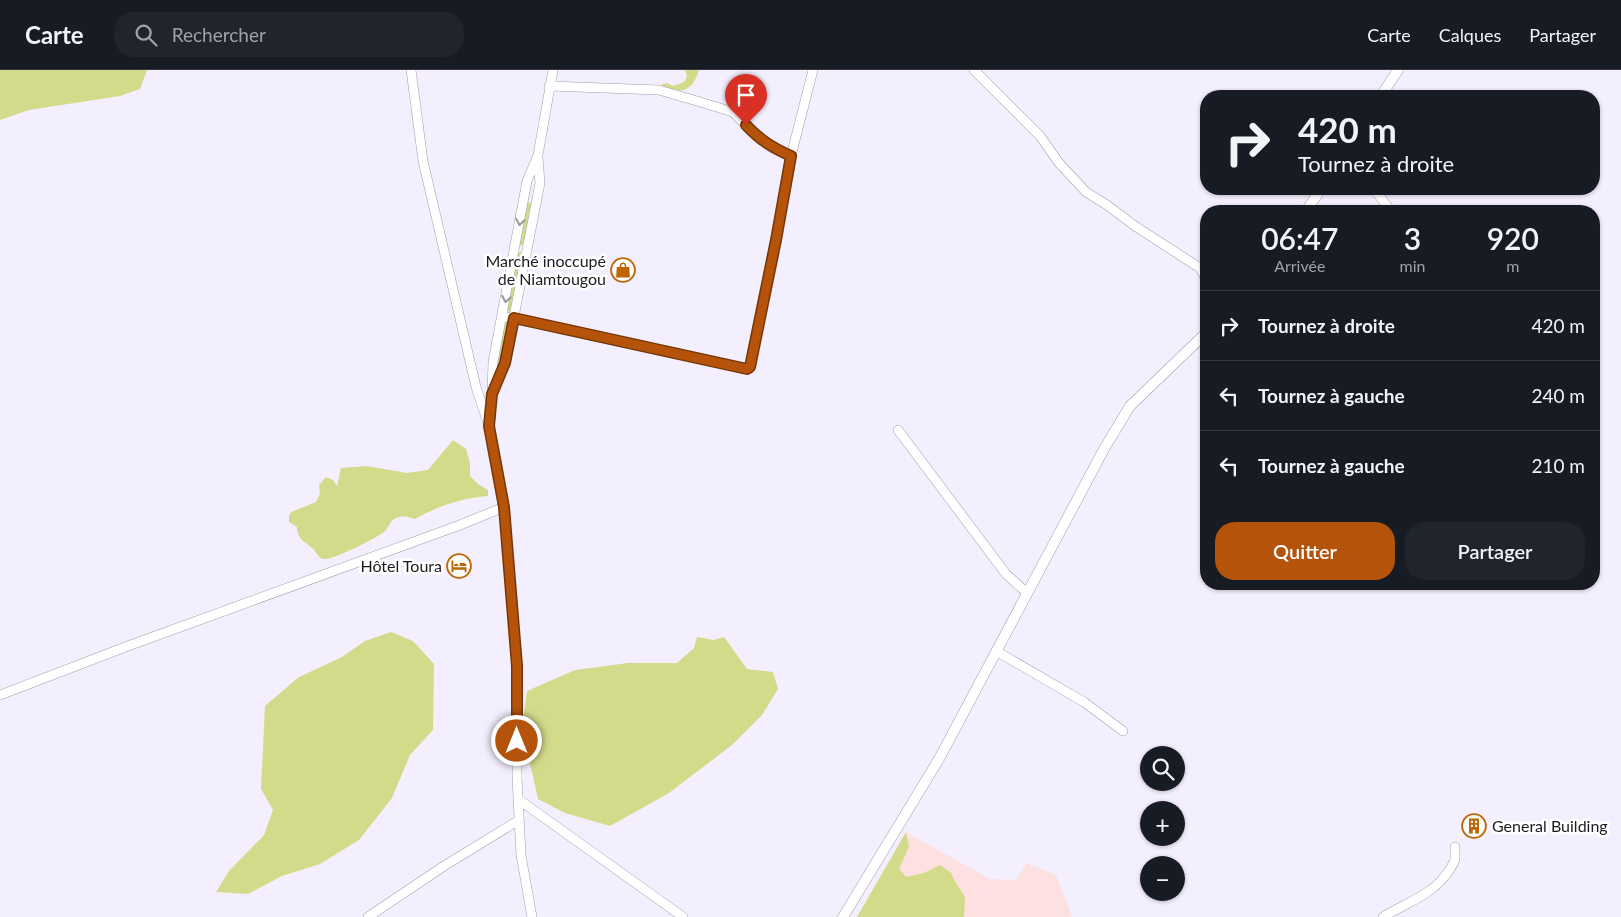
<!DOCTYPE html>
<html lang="fr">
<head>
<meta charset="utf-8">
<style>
	:root { --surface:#171b24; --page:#20242c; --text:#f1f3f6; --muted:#9ea1a6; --line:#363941; --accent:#b45309 }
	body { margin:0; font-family:Lato,sans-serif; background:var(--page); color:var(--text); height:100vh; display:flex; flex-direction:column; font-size:19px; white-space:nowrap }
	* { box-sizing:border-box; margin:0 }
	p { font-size:16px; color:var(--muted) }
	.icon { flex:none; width:28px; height:28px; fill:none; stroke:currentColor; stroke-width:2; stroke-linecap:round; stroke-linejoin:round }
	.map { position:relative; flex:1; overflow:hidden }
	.side { position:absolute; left:1200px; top:135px; width:400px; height:385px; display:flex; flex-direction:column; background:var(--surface); border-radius:20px; box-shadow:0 1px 4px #0004 }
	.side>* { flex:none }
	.guide { position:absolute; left:1200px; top:20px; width:400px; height:105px; border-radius:20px; box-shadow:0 1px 4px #0004; background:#171b24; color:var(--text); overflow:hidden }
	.buttons { position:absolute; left:1140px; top:676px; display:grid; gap:10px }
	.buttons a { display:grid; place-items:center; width:45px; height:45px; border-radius:50%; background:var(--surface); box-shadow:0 1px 4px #0004; font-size:25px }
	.pin { position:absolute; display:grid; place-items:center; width:42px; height:42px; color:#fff; margin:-51px -21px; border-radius:50% 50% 50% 0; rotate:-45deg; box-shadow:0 0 5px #0007 }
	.pin .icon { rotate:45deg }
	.me { position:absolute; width:55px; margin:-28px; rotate:0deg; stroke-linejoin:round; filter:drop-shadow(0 0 4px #0008) }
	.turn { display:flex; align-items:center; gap:18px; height:105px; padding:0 15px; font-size:22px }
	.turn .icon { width:65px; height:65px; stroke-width:2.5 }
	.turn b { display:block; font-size:35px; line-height:42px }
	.eta { display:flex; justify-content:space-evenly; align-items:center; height:85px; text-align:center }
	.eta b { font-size:30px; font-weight:600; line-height:35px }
	.action { display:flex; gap:10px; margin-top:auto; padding:10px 15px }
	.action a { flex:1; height:58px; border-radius:20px; background:var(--accent); color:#fff; font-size:20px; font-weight:600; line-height:58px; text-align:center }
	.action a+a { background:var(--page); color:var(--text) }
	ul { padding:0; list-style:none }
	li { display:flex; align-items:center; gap:15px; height:70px; padding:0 15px; border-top:1px solid var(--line) }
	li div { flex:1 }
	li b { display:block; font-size:19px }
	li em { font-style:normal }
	header { display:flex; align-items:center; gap:30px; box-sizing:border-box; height:70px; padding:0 25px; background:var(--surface); border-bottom:1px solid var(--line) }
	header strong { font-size:24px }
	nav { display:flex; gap:28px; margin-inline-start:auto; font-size:18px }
	.search { width:350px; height:45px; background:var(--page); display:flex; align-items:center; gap:12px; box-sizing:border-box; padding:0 18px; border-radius:20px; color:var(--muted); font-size:19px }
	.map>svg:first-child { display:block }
	.education { fill:#fce1e0 }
	.green { fill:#d3db8b }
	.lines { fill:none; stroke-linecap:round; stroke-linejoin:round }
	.minor-casing { stroke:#a39dad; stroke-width:10 }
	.major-casing { stroke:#a39dad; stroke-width:11 }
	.minor { stroke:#fff; stroke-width:9 }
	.major { stroke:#fff; stroke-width:10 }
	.oneway { stroke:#99989b }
	.route-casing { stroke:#753606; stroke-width:12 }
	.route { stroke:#b45309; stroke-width:9 }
	.labels { text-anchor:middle; stroke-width:5; stroke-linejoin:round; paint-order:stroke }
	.poi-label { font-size:16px; fill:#1c1a20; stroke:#fff; text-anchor:end }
</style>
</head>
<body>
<header>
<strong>Carte</strong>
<div class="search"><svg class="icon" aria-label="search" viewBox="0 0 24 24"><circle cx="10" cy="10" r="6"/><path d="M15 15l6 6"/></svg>Rechercher</div>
<nav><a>Carte</a><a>Calques</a><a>Partager</a></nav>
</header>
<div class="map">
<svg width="1621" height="847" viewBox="0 0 1621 847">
	<rect width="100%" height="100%" fill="#f4effe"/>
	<path class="education" d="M906,762L990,809L1016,810L1027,793L1056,805L1072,847H857Z"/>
	<path class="green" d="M0,0H147L140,19L120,26L29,40L0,50Z
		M685,0H699C696,11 689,23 676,20C672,19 668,18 663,17L662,14L667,13L673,16L684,12L687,6Z
		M529,132L532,134L524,174L521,176L519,173L527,134Z
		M521,182L523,185L511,241L509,242L507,240L517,184Z
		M509,250L502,292L499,293L497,291L505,251Z
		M453,370L466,379L470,393V406L478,414L488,420V426C462,428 438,436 415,449C407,447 400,444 393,450C389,453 388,459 384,462C376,468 332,491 323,489C318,488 316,481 312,478C304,470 298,471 297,457L289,452V446L291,442L316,432L320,424L319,415L326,407L333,410L337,416L341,398L367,396L407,403L428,400Z
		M391,562L413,571L434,594L433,660L410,685L392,728L359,770L320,794L282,806L248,824L216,822L229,801L264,765L273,740L261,719L265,636L299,607L342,587L365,571Z
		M697,567L714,570L724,567L747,599L773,602L778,619L762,645L732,675L669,723L610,756L565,743L538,729L522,658L527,621L575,600L628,593H677L694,578Z
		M906,762L909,777L899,799L906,807L924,803L940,795L951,803L956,813L965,827L964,847H857Z"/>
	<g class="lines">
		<g class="minor-casing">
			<path id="minor" d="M411,0L423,91L476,317L489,356L504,437L517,596V707L521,785L532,847
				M974,0L1040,66L1059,93L1086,122L1107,135L1135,156L1200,198L1206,209
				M549,16L659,20L697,31L733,42L759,69L774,79L791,86
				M1374,119L1391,141
				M502,246L747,299L750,297L776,170L791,86L813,0
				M494,319L505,293L540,113L538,88
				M490,353L492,324L493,292L527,111L538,85L553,0
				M898,360L1006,504L1027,523
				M996,581L1084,632L1123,661
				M0,625L128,576L460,455L504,437
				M518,729L683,847
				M368,847L444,796L519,750
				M1383,847C1407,832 1434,825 1450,799C1452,796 1454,793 1455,789C1455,785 1455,781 1455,777"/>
		</g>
		<g class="major-casing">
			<path id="major" d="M1381,26L1398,0
				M1306,141L1321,119
				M843,847L939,689L1104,379L1130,336L1206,263"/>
		</g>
		<use href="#minor" class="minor"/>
		<use href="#major" class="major"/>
	</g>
	<defs><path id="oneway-chevron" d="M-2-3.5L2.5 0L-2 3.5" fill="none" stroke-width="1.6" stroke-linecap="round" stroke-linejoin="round" transform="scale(1.25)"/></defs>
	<g class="oneway">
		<use href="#oneway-chevron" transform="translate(520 152) rotate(100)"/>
		<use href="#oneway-chevron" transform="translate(506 229) rotate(101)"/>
	</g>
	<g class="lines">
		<g class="route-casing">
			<path id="route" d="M517,671V596L504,437L489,356L492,324L505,293L514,248L747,299L750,297L776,170L791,86C773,78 760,70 746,55"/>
		</g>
		<use href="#route" class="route"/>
	</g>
	<defs>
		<g id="shop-ring" transform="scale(1.25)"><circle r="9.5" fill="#fff" stroke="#bd6500" stroke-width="1.5"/><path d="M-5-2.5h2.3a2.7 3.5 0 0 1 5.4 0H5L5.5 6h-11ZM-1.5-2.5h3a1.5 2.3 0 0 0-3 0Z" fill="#bd6500"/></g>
		<g id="hotel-ring" transform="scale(1.25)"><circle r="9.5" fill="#fff" stroke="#bd6500" stroke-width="1.5"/><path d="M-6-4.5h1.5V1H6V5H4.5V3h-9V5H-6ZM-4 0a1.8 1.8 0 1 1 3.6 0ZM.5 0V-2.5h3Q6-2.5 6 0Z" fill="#bd6500"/></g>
		<g id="building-ring" transform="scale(1.25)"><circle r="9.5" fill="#fff" stroke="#bd6500" stroke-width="1.5"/><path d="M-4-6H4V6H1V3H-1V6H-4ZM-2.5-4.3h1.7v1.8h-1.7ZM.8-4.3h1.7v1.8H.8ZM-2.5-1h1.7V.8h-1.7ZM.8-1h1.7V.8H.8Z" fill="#bd6500"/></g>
	</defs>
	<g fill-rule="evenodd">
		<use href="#shop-ring" x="623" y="200"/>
		<use href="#hotel-ring" x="459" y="496"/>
		<use href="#building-ring" x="1474" y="756"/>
	</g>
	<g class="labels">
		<g class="poi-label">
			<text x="606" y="197">Marché inoccupé<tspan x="606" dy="18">de Niamtougou</tspan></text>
			<text x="442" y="502">Hôtel Toura</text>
			<text x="1492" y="762" text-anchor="start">General Building</text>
		</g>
	</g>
</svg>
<div class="buttons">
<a><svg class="icon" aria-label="search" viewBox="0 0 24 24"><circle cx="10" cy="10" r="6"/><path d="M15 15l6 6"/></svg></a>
<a>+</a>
<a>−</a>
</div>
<div class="pin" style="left:746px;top:55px;background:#d93025"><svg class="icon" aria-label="arrive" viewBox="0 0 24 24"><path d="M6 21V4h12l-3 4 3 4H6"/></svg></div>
<svg class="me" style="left:517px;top:671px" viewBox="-20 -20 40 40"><circle r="17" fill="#b45309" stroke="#fff" stroke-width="3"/><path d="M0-11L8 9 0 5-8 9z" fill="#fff"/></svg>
<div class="guide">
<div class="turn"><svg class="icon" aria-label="right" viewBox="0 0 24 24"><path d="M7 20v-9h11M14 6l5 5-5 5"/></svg><div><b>420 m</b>Tournez à droite</div></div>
</div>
<section class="side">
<div class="eta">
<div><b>06:47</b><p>Arrivée</p></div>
<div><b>3</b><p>min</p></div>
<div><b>920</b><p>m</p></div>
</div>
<ul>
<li><svg class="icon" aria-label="right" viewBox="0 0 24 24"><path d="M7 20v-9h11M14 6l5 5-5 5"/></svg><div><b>Tournez à droite</b></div><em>420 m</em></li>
<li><svg class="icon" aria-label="left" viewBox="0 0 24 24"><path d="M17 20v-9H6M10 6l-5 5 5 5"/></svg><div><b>Tournez à gauche</b></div><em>240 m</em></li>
<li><svg class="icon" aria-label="left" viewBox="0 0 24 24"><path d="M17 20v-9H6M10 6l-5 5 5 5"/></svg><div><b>Tournez à gauche</b></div><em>210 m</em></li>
</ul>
<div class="action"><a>Quitter</a><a>Partager</a></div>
</section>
</div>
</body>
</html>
